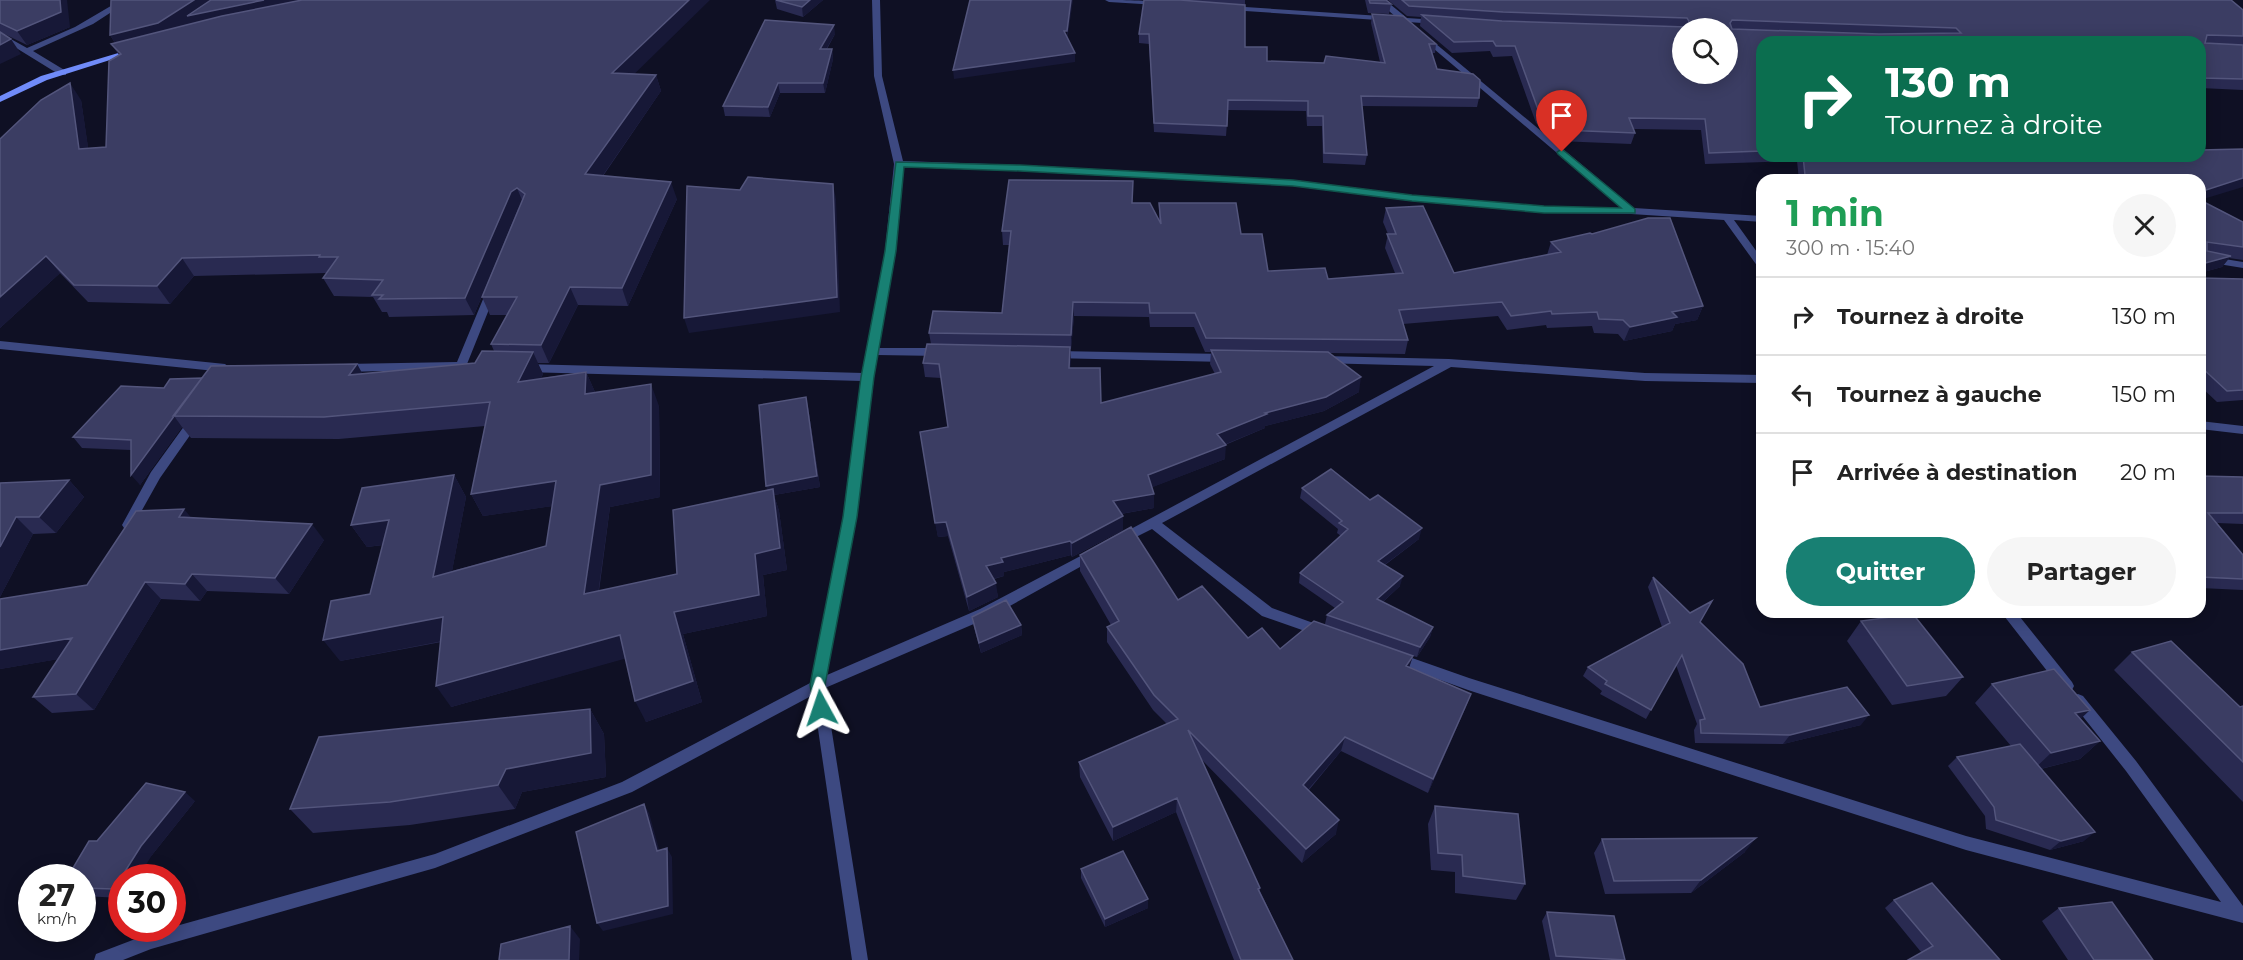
<!DOCTYPE html>
<html lang="fr">
<head>
<meta charset="utf-8">
<style>
	:root { --surface:#fff; --page:#f6f6f6; --text:#222; --muted:#767676; --line:#e0e0e0; --accent:#188073 }
	body { margin:0; font-family:Montserrat,sans-serif; background:var(--page); color:var(--text); height:100vh; display:flex; flex-direction:column; font-size:22px; white-space:nowrap }
	* { box-sizing:border-box; margin:0 }
	p { font-size:20px; color:var(--muted) }
	.icon { flex:none; width:33px; height:33px; fill:none; stroke:currentColor; stroke-width:2; stroke-linecap:round; stroke-linejoin:round }
	.map { position:relative; flex:1; overflow:hidden }
	.details { position:absolute; left:1756px; top:174px; width:450px; height:444px; display:flex; flex-direction:column; background:var(--surface); border-radius:18px; box-shadow:0 3px 15px #0003 }
	.details>* { flex:none }
	.hud { position:absolute; left:1756px; top:36px; width:450px; height:126px; border-radius:18px; box-shadow:0 3px 15px #0003; background:#0b6e4f; color:#fff; overflow:hidden }
	.controls { position:absolute; left:1672px; top:18px; display:grid; gap:12px }
	.controls a { display:grid; place-items:center; width:66px; height:66px; border-radius:50%; background:var(--surface); box-shadow:0 3px 15px #0003; font-size:30px }
	.speed { position:absolute; left:18px; top:864px; display:flex; gap:12px; font-size:30px; font-weight:700; text-align:center }
	.speed>* { display:grid; place-content:center; width:78px; height:78px; border-radius:50%; background:var(--surface); box-shadow:0 3px 15px #0003; line-height:1 }
	.speed small { font-size:15px; font-weight:400 }
	.speed .limit { border:9px solid #d22; background:#fff; color:#111 }
	.pin { position:absolute; display:grid; place-items:center; width:51px; height:51px; color:#fff; margin:-62px -26px; border-radius:50% 50% 50% 0; rotate:-45deg; box-shadow:0 0 6px #0007 }
	.pin .icon { rotate:45deg }
	.me { position:absolute; width:66px; margin:-33px; rotate:355deg; stroke-linejoin:round; filter:drop-shadow(0 0 4px #0008) }
	.turn { display:flex; align-items:center; gap:21px; height:126px; padding:0 30px; font-size:27px }
	.turn .icon { width:78px; height:78px; stroke-width:2.5 }
	.turn b { display:block; font-size:42px; line-height:51px }
	.round { display:grid; place-items:center; flex:none; width:63px; height:63px; border-radius:32px; background:var(--page) }
	.headline { display:flex; align-items:center; justify-content:space-between; height:102px; padding:0 30px }
	h1 { font-size:36px; font-weight:700; line-height:45px; color:#1e9e55 }
	.action { display:flex; gap:12px; margin-top:auto; padding:12px 30px }
	.action a { flex:1; height:69px; border-radius:36px; background:var(--accent); color:#fff; font-size:24px; font-weight:700; line-height:69px; text-align:center }
	.action a+a { background:var(--page); color:var(--text) }
	ul { padding:0; list-style:none }
	li { display:flex; align-items:center; gap:18px; height:78px; padding:0 30px; border-top:2px solid var(--line) }
	li div { flex:1 }
	li b { display:block; font-size:22px }
	li em { font-style:normal }
	.map>svg:first-child { display:block }
	.lines { fill:none; stroke-linecap:round; stroke-linejoin:round }
	.street { fill:#3d4981; fill-rule:evenodd }
	.secondary { fill:#708bf9; fill-rule:evenodd }
	.wall { fill:#292a51; fill-rule:evenodd }
	.shaded-wall { fill:#171837 }
	.building { fill:#3b3d63; stroke:#53557c; stroke-width:1.5; fill-rule:evenodd }
	.route { fill:#188073; stroke:#10534b; stroke-width:1.5 }
</style>
</head>
<body>
<div class="map">
<svg width="2243" height="960" viewBox="0 0 2243 960">
	<rect width="100%" height="100%" fill="#0f1024"/>
	<g class="lines">
		<path class="street" d="M121,0H130L93,24L33,51L66,71V75H60L0,38V33L27,48L75,27Z
			M872,0H880L882,76L903,161L1020,165L1293,180L1412,195L1544,207L1622,208L1421,38V34H1424L1634,208L1762,216V222L1734,220L1762,259V268L1758,267L1724,220L1631,214L1544,213L1412,201L1293,186L1020,171L903,167L895,251L879,348H940L945,352L940,356L877,355L856,517L827,675L980,609L1090,551H1098L1100,554L1098,557L990,617L825,688L868,960H852L813,695L632,792L435,868L151,949L123,960H94L96,954L151,933L435,854L622,782L812,682L844,517L862,381L524,372L519,368L524,364L863,373L885,251L894,164L874,76Z
			M1105,0C1120,0 1150,0 1162,3L1158,5L1109,2Z
			M1376,0H1385L1407,18L1437,20L1441,22L1437,24L1230,10L1226,8L1230,6L1396,17Z
			M2200,255L2243,262V268L2200,261Z
			M491,289L496,292L465,369L344,372L339,368L344,364L457,362L486,292Z
			M0,341L225,364L230,368L225,372L0,349Z
			M1056,351L1225,354L1230,358L1225,362L1052,358L1051,355Z
			M1323,356L1449,359L1645,373L1762,375V383L1645,381L1451,367L1162,523L1272,608L1327,628L1329,632L1327,636L1322,637L1262,616L1152,529L1120,545L1116,543L1114,540L1116,537L1434,366L1319,363L1318,360Z
			M194,417L200,421L160,478L132,528H124L122,525L151,472L190,418Z
			M2200,421L2243,426V434L2200,429Z
			M2001,612H2016L2072,682L2074,686L2072,690L2067,692L2062,690Z
			M1395,652L1469,678L1966,836L2221,902L2126,771L2073,704L2071,700L2073,696L2078,694L2083,696L2136,761L2243,906V923L1966,850L1468,690L1390,662L1388,658L1390,654Z"/>
		<path class="secondary" d="M125,51L132,53L47,80L0,102V96L41,76Z"/>
	</g>
	<path class="wall" d="M0,0L70,27L27,45L0,32Z
		M775,0H823L803,17L777,9Z
		M1144,0H1245V47L1267,61L1324,63L1380,62L1371,23L1372,14L1436,44L1435,53H1432L1437,69L1479,98L1477,107L1362,106L1367,155L1365,165L1323,163L1322,126H1307L1306,111L1228,110L1226,136L1154,132L1149,44L1139,43V34Z
		M1365,0H1386L1391,4L1389,14L1368,13Z
		M1388,0H2231L2243,10V90L2200,88V42H1762V156H2200L2201,200L2243,222V260L2229,258L2222,267L2200,273V180H1799L1797,161L1705,164L1701,130L1634,129L1635,133L1631,144L1558,141L1536,123L1512,56L1493,57L1490,51L1452,53L1420,26L1421,17L1407,16Z
		M835,34L827,49H832L833,59L825,93H780L770,117L725,116L723,106Z
		M110,35L634,74L656,75L661,91L603,176L677,199L628,306L578,305L549,363H537L543,374L541,378L586,372L595,392L659,406L660,497L610,507L599,591L677,574L767,490L806,397L808,407L820,487L774,495L779,511L787,570L763,575L767,616L683,634L702,702L646,722L625,658L451,707L441,642L340,661L370,594L383,545L367,547L351,525L454,475L466,497L452,571L546,546L552,506L483,516L471,494L485,426L339,439L191,438L182,427L140,485L131,450L82,448L73,437L164,388L202,378L357,364L362,374L475,363L494,351L491,344L507,315H490L482,297L519,209L474,315L389,317L387,312H382L373,297L334,296L323,278L327,273L194,276L170,304L88,302L60,273L0,328V139L81,100L88,148L106,147L119,55L111,44L115,43Z
		M1132,203L1159,221V203L1241,234L1268,271L1328,279L1395,273L1385,248L1388,234L1383,222L1386,208L1454,273L1547,255L1551,242L1592,234L1703,306L1697,320L1675,324L1672,331L1624,341L1618,334L1594,333L1592,326L1547,328L1546,325L1507,330L1498,316L1403,324L1408,340L1405,354L1330,353L1359,392L1324,411L1265,426V428L1225,445V459L1152,487L1154,508L1121,514L1123,516V530L1072,557L1071,555L1004,572V576L994,579L998,597L969,611L948,536L938,537L920,432L948,427L941,378L925,377L923,363L931,344L929,333L1002,313L1009,245H1003L1002,231ZM1074,316L1149,317L1150,327H1194L1205,352H1211L1210,364L1215,374L1101,403L1070,368V349H1071Z
		M2200,278L2243,279V400L2217,402L2200,386Z
		M2200,476L2243,477V524L2217,523L2243,555V590L2200,588Z
		M69,480L84,497L56,533L33,534L0,597V483Z
		M1302,488L1419,539L1385,565L1400,586L1383,602L1433,627L1430,637L1417,657L1413,656L1409,667L1471,694L1465,709L1428,793L1341,751L1309,790L1336,834L1302,863L1202,760L1260,888V891L1293,960H1234L1176,812L1113,841L1080,777L1079,762L1167,724L1153,710L1107,642V627L1111,625L1080,571V555L1178,600L1248,638L1280,649L1325,624L1327,615L1335,608L1299,583L1300,573L1341,536L1337,533L1338,529L1300,498Z
		M190,517L324,540L289,594L207,591L200,601L161,599L94,710L52,713L33,697L58,659L0,669V599L87,585Z
		M1653,577L1700,622L1760,707L1861,725L1783,744L1695,743L1694,730L1697,724L1676,665L1646,719L1600,694L1602,691L1583,676L1588,667L1662,627L1648,587Z
		M972,617L1021,625L1022,635L981,653L974,627Z
		M1861,621L1963,677L1946,696L1892,705L1847,641Z
		M2132,652L2240,707L2243,706V802L2114,670Z
		M1992,684L2080,719L2100,741L2080,759L2041,769L2084,841L2050,850L1986,829L1985,816L1948,766L1957,757L2011,746L1975,703Z
		M590,709L604,734L606,777L522,792L515,809L410,825L313,833L290,809Z
		M195,801L152,855L122,878V898L82,896V878L97,841Z
		M1435,806L1525,884L1516,900L1455,893V872L1431,870L1428,824Z
		M1602,839L1745,852L1691,893L1605,894L1594,853Z
		M1081,869L1148,899V908L1105,927L1081,878Z
		M1894,900L2000,960L1921,952L1885,908Z
		M2059,908L2153,960H2068L2042,921Z
		M1547,912L1625,960H1550L1542,921Z"/>
	<path class="shaded-wall" d="M60,0H67L70,27L27,45L17,31Z
		M194,0H350L120,51L110,35Z
		M689,0H710L618,90L612,73Z
		M810,0H823L803,17L802,7Z
		M1071,0H1073L1067,41V31Z
		M834,25L835,34L821,58L820,49Z
		M11,39L21,54L0,64V45Z
		M832,49L833,59L825,93L823,83Z
		M1075,53V62L954,79L953,70Z
		M656,75L661,91L592,191L585,174Z
		M70,83L81,100L91,166L79,149Z
		M778,83L780,93L770,117L768,107Z
		M2243,178V187L2200,200V192Z
		M671,182L677,199L628,306L622,288Z
		M833,184L836,199L840,312L689,333L684,318Z
		M517,188L524,205L518,209L474,315L465,298L511,192Z
		M46,256L60,273L0,328V297Z
		M2231,256L2222,267L2200,273V266L2202,264Z
		M182,258L194,276L170,304L157,286Z
		M570,287L578,305L549,363L541,345Z
		M1073,302L1074,316L1071,349V335Z
		M1703,306L1697,320L1675,324L1672,331L1624,341L1630,327L1672,312Z
		M1070,347L1071,361L1069,382V368Z
		M533,352L543,374L528,404L518,382Z
		M357,364L370,387L349,375Z
		M586,372L596,394H585Z
		M1361,377L1359,392L1324,411L1265,426V428L1216,448L1217,434L1265,413Z
		M651,384L659,406L660,497L610,507L595,616L584,594L600,485Z
		M806,397L808,407L820,487L774,495L779,511L787,570L763,575L767,616L683,634L702,702L646,722L635,701L674,612L755,554L769,496L766,486Z
		M174,416L182,427L140,485L131,475Z
		M1226,445L1225,459L1148,489V475Z
		M454,475L466,497L447,598L433,577Z
		M69,480L84,497L56,533L39,517Z
		M556,481L567,504L483,516L471,494Z
		M1154,494V508L1114,515L1113,501Z
		M184,509L198,526L179,517Z
		M1123,516V530L1072,557V543Z
		M16,517L33,534L0,597V547Z
		M389,520L404,542L367,547L351,525Z
		M946,522L948,536L938,537L935,523Z
		M312,524L324,540L289,594L275,578Z
		M1422,528L1419,539L1376,571L1378,561Z
		M1070,541L1071,555L1004,572V576L988,580L986,566L1001,558Z
		M192,574L207,591L200,601L185,584Z
		M1403,576L1400,586L1375,609L1377,599Z
		M145,582L161,599L94,710L76,694Z
		M996,583L998,597L969,611L967,597Z
		M443,617L458,638L340,661L323,640Z
		M1021,625L1022,635L981,653L979,643Z
		M1433,627L1430,637L1417,657L1420,647Z
		M620,635L631,657L451,707L436,686Z
		M72,638L89,654L0,669V650Z
		M1413,656L1408,671L1406,666Z
		M1471,694L1465,709L1428,793L1433,779Z
		M590,709L604,734L606,777L522,792L515,809L498,785L506,769Z
		M2090,710L2070,729L2075,713Z
		M1869,715L1861,725L1783,744L1790,735Z
		M1345,737L1341,751L1300,799L1303,785Z
		M2100,741L2080,759L2032,771L2051,753Z
		M185,792L195,801L152,855L138,878H122V895L114,889L141,846Z
		M1177,798L1176,812L1113,841V827Z
		M644,804L649,813L662,860L657,851Z
		M1339,820L1336,834L1302,863L1306,849Z
		M2095,832L2084,841L2050,850L2061,841Z
		M1756,838L1745,852L1691,893L1701,880Z
		M667,848L672,857L673,914L603,931L597,923Z
		M1148,899V908L1105,927V919Z
		M570,926L580,939L579,960H569Z"/>
	<path class="building" d="M0,0H60L61,12L17,31L0,23Z
		M111,0H194L158,23L110,35Z
		M211,0H264L187,16Z
		M302,0H689L612,73L656,75L585,174L671,182L622,288L570,287L541,345L491,344L517,297H482L525,194L517,188L511,192L465,298L379,299L383,295H372L383,280L323,278L338,257H319L320,255L182,258L157,286L74,285L46,256L0,297V139L41,100L70,83L79,149L106,147L109,61L121,54L111,44L222,16Z
		M776,0H810L802,7Z
		M970,0H1071L1067,31H1064L1075,53L953,70Z
		M1144,0H1180L1245,5V47H1267V61L1324,63L1326,56L1385,63L1372,14L1403,16L1436,44H1429L1437,69L1473,74L1480,80L1479,98L1361,96L1367,155L1324,153L1323,116H1308V101L1228,100L1227,126L1154,123L1149,34H1139Z
		M1369,0H1386L1391,4L1370,3Z
		M1402,0H2231L2243,10V36L2207,35L2205,43L2243,45V79L2200,78V42H1762V151L1709,153L1705,119L1629,118L1635,133L1561,130L1539,112L1515,46H1496L1493,41L1454,42L1422,15L1502,21L1687,27L1689,21L1687,18L1503,12L1409,6ZM1732,20L1956,28L1961,33L1879,34L1732,29L1730,23ZM1683,28H1728V74H1683Z
		M765,20L834,25L820,49H832L823,83H778L768,107L723,106Z
		M0,32L11,39L0,45Z
		M2243,149V178L2200,192V180H1843L1842,178L1805,175L1803,156H2200V150Z
		M748,177L833,184L837,297L684,318L687,186L740,190Z
		M1009,180L1133,181L1132,203H1150L1161,224L1159,203H1236L1241,234H1262L1268,271L1325,268L1328,279L1403,273L1387,234H1396L1386,208L1423,206L1454,273L1561,252L1551,242L1590,233L1592,234L1648,218H1670L1703,306L1672,312L1677,317L1630,327L1623,320L1599,319L1597,312L1552,314L1551,311L1511,316L1502,302L1399,310L1408,340L1206,338L1195,313H1150L1149,303L1073,302L1071,335L929,333L933,311L1002,313L1011,231H1002Z
		M2200,200L2243,222V247L2207,242V251L2231,256L2202,264L2200,263Z
		M2200,278L2243,279V390L2227,391L2200,366Z
		M927,344L1070,347L1069,368H1100L1101,403L1221,372L1211,350L1328,352L1361,377L1326,397L1265,413L1267,414L1217,434L1226,445L1148,475L1154,494L1113,501L1123,516L1072,543L1070,541L1001,558L1003,562L986,566L996,583L967,597L946,522L935,523L920,432L948,427L939,364L923,363Z
		M482,351L533,352L518,382L586,372L585,394L651,384V475L600,485L584,594L677,574L673,510L773,489L780,548L755,554L759,595L674,612L693,681L635,701L620,635L436,686L443,617L323,640L331,601L370,594L389,520L351,525L362,488L454,475L433,577L546,546L556,481L471,494L490,402L324,417L173,416L211,366L357,364L349,375L475,363Z
		M202,378L131,475V440L73,437L121,386L164,388L170,379Z
		M806,397L817,476L766,486L759,405Z
		M1331,469L1370,500L1378,495L1422,528L1378,561L1403,576L1377,599L1433,627L1420,647L1327,615L1343,602L1300,573L1348,529L1339,523L1342,521L1302,488Z
		M2200,476L2243,477V513H2208L2243,555V579L2200,577Z
		M69,480L39,517H16L0,547V483Z
		M184,509L179,517L312,524L275,578L192,574L185,584L145,582L76,694L33,697L72,638L0,650V599L87,585L136,511Z
		M1131,527L1178,600L1202,586L1248,638L1262,628L1280,649L1314,621L1413,656L1406,666L1471,694L1433,779L1345,737L1303,785L1339,820L1306,849L1188,730L1260,888L1258,889L1293,960H1241L1177,798L1113,827L1079,762L1178,719L1154,695L1107,627L1119,621L1080,555Z
		M1653,577L1690,613L1712,601L1700,622L1743,664L1760,707L1847,687L1869,715L1790,735L1701,733L1700,720L1705,719L1682,655L1651,710L1605,684L1607,681L1588,667L1670,623Z
		M1006,600L1021,625L979,643L972,617Z
		M1913,614L1963,677L1907,686L1861,621Z
		M2171,641L2240,707L2243,706V762L2132,652Z
		M2054,669L2090,710L2075,713L2100,741L2051,753L1992,684Z
		M590,709L591,753L506,769L498,785L390,802L290,809L319,737Z
		M2020,744L2095,832L2061,841L1996,820L1994,807L1957,757Z
		M146,783L185,792L141,846L114,889L82,888V878H67L89,841H97Z
		M644,804L657,851L667,848L668,906L597,923L576,832Z
		M1435,806L1518,814L1525,884L1463,876L1462,855L1438,853Z
		M1756,838L1701,880L1614,881L1602,839Z
		M1123,851L1148,899L1105,919L1081,869Z
		M1932,883L2000,960H1908L1933,946L1894,900Z
		M2112,902L2153,960H2094L2059,908Z
		M1547,912L1614,916L1625,960L1556,956Z
		M570,926L569,960H499L501,944Z"/>
	<path class="route" d="M1562,149L1635,209V213H1544L1412,201L1293,186L1020,171L904,167L896,251L874,377L857,517L825,685L829,708L827,713L821,715L815,713L810,685L843,517L861,377L885,251L896,162L1020,165L1293,180L1412,195L1544,206L1621,208L1558,154L1557,152Z"/>
</svg>
<div class="controls">
<a><svg class="icon" aria-label="search" viewBox="0 0 24 24"><circle cx="10" cy="10" r="6"/><path d="M15 15l6 6"/></svg></a>
</div>
<div class="speed"><div>27<small>km/h</small></div><div class="limit">30</div></div>
<div class="pin" style="left:1562px;top:152px;background:#d93025"><svg class="icon" aria-label="arrive" viewBox="0 0 24 24"><path d="M6 21V4h12l-3 4 3 4H6"/></svg></div>
<svg class="me" style="left:821px;top:708px" viewBox="-20 -20 40 40"><path d="M0-17L14 15 0 8-14 15z" fill="#188073" stroke="#fff" stroke-width="4"/></svg>
<div class="hud">
<div class="turn"><svg class="icon" aria-label="right" viewBox="0 0 24 24"><path d="M7 20v-9h11M14 6l5 5-5 5"/></svg><div><b>130 m</b>Tournez à droite</div></div>
</div>
<section class="details">
<div class="headline"><div><h1>1 min</h1><p>300 m · 15:40</p></div><a class="round"><svg class="icon" aria-label="close" viewBox="0 0 24 24"><path d="M6 6l12 12M18 6L6 18"/></svg></a></div>
<ul>
<li><svg class="icon" aria-label="right" viewBox="0 0 24 24"><path d="M7 20v-9h11M14 6l5 5-5 5"/></svg><div><b>Tournez à droite</b></div><em>130 m</em></li>
<li><svg class="icon" aria-label="left" viewBox="0 0 24 24"><path d="M17 20v-9H6M10 6l-5 5 5 5"/></svg><div><b>Tournez à gauche</b></div><em>150 m</em></li>
<li><svg class="icon" aria-label="arrive" viewBox="0 0 24 24"><path d="M6 21V4h12l-3 4 3 4H6"/></svg><div><b>Arrivée à destination</b></div><em>20 m</em></li>
</ul>
<div class="action"><a>Quitter</a><a>Partager</a></div>
</section>
</div>
</body>
</html>
